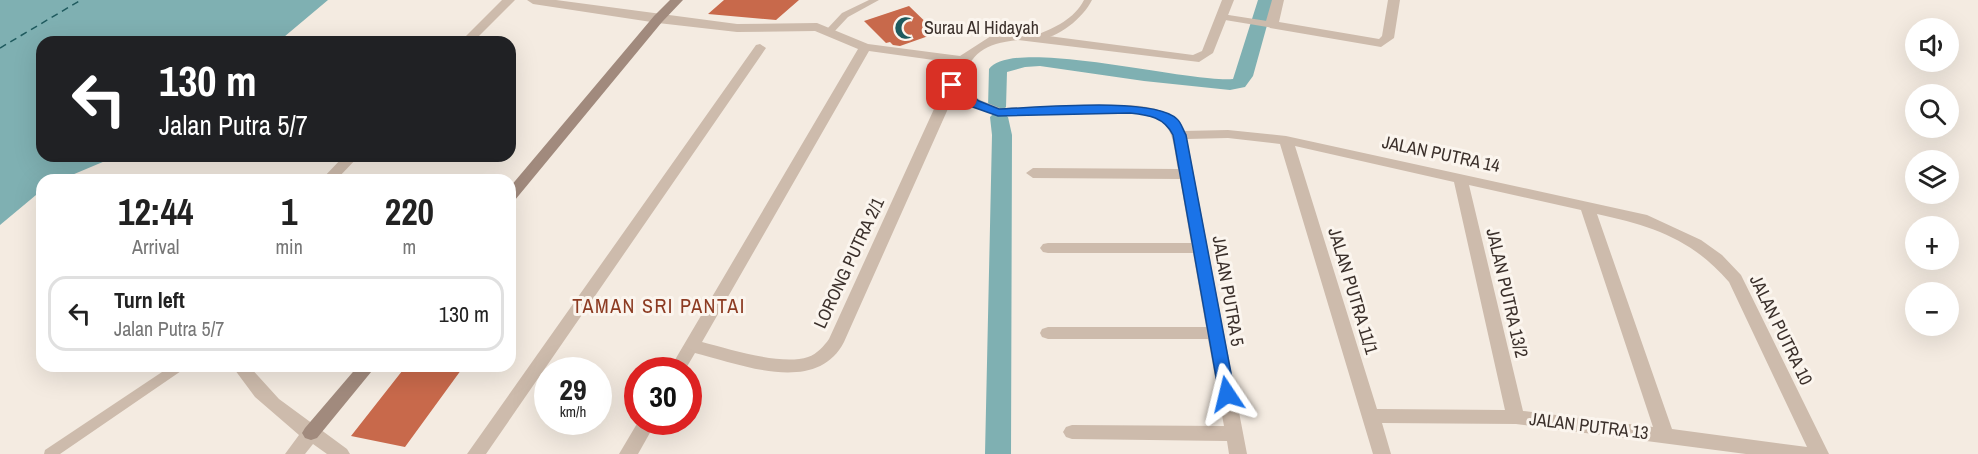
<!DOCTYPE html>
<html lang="en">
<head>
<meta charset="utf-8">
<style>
	:root { --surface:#fff; --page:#f6f6f6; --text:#222; --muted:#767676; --line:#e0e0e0 }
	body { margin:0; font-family:"Archivo Narrow",sans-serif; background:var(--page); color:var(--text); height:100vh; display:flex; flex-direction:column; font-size:22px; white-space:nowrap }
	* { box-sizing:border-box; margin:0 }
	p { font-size:20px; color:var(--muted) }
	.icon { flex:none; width:33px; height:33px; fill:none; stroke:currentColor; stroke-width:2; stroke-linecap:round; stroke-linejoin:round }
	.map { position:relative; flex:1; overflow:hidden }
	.sheet { position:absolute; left:36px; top:174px; width:480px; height:198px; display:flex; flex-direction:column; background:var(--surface); border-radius:18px; box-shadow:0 6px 24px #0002 }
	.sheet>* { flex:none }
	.hud { position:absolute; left:36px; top:36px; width:480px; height:126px; border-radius:18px; box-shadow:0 6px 24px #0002; background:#202124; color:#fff; overflow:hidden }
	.tools { position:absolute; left:1905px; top:18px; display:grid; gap:12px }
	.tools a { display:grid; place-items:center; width:54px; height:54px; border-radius:50%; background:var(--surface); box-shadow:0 6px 24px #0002; font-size:30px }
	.speed { position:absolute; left:534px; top:357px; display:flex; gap:12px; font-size:30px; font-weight:700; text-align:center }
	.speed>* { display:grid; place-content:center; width:78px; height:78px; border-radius:50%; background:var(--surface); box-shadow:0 6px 24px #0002; line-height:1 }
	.speed small { font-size:15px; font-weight:400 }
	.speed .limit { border:9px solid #d22; background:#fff; color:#111 }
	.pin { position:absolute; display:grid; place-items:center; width:51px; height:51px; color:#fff; margin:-26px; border-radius:12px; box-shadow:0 3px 9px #0006 }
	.me { position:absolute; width:66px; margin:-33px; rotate:350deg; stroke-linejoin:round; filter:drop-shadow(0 0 4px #0008) }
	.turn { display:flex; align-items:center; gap:21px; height:126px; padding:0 24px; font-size:27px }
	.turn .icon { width:78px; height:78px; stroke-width:2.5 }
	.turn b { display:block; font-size:42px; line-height:51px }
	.eta { display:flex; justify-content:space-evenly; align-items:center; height:102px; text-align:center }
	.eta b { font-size:36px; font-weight:700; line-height:42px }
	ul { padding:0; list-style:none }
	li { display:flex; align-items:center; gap:18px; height:75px; margin:0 12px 9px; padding:0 12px; border:3px solid var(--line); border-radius:18px }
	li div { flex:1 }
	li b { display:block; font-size:22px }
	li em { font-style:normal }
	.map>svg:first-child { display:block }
	.water { fill:#7fb0b2 }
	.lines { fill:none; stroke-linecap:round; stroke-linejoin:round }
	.canal { fill:#7fb0b2; fill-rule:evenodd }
	.ferry { stroke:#1f5a5e; stroke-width:1.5; stroke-dasharray:7 5; stroke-linecap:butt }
	.building { fill:#c8694b }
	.service { fill:#cdbbac; fill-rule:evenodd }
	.minor { fill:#cdbbac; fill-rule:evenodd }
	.secondary { fill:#a18a7d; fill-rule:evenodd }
	.route { fill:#1a73e8; stroke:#114b97; stroke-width:1.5 }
	.labels { text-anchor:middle; stroke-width:6; stroke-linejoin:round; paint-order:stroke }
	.poi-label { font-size:18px; fill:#3b302b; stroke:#fbf5ee; text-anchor:start }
	.street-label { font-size:18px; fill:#3b302b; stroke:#fbf5ee }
	.neighbourhood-label { font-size:20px; letter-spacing:1.5px; fill:#8c3b22; stroke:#fbf5ee }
</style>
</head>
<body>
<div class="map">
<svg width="1978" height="454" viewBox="0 0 1978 454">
	<rect width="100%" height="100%" fill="#f4ebe1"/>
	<path class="water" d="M0,0H328L278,42H42V156H117L60,180H42V190L0,225Z"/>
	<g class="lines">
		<path class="canal" d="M1258,0H1274L1253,76L1245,87L1230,90L1144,81L1040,66L1025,67L1007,72L1006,107L1001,112L1008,117L1012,135L1011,454H985L992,135L990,117L995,112L988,107L989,69C1012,36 1188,83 1233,79Z"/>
		<path class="ferry" d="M0,48L81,0"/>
	</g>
	<path class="building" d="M724,0H799L776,20L708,14Z
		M909,6L937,33L900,46L893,45L890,42L886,43L864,21Z
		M406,366H464L405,447L351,436Z"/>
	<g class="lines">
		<path class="service" d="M869,0H879L848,17L833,33H827V29L842,13Z
			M1084,0H1092C1083,18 1057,40 1036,39V35C1055,28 1074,19 1084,0Z
			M1222,14L1274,22L1278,25L1274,28L1219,19V15Z
			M171,366H186L184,369L60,454H44L45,450Z"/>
		<path class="minor" d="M502,0H515L473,42H460Z
			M527,0H556L737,24L817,23L868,44L960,56L991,36L1018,32L1193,55L1202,51L1222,0H1234L1213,53L1199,62L1018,40C983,44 973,52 959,84L980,100L1000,108L1130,105C1153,107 1171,110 1183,131L1228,130L1286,136L1647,215L1701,240L1722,255L1741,275L1829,454H1746L1516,424L1382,423L1391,454H1373L1280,144L1228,138L1187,139L1247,454H1229L1227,441L1072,439L1066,437L1063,432L1066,427L1072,425L1224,426L1208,339H1048L1042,337L1040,333L1042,329L1048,327H1206L1193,253H1048L1043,252L1040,248L1043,244L1048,243H1191L1180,179L1033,178L1026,173L1033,168L1178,169C1171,130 1174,118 1130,113L998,116L970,106L955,93L844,342C816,396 740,364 695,353L685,370H669L858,49L815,31L737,32L658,23L533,4ZM869,51L955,63L829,339C824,346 817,354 808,357C781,366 730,349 702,342ZM1295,146L1454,182L1505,410L1377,409ZM1469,185L1581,210L1653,427L1523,411ZM1597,214C1651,226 1691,238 1729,282L1807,447L1672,429Z
			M1272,0H1284L1279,22L1379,39L1382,36L1388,0H1400L1394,38L1381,47L1270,28L1266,21Z
			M760,44L766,48L486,454H467L756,45Z
			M344,156H359L336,180H321Z
			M232,366H249L279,399L347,449L350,454H327L313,444L305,454H285L299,435L255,397Z
			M638,422H656L638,454H619Z"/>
		<path class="secondary" d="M670,0H683L662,22L515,200L510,202V187L654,16Z
			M358,366H376L317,438L311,440L305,438L302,433L305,428Z"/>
	</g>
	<path class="route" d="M952,81L979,101L999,109C1034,108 1154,96 1177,119C1181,122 1183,130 1186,135L1235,394L1232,398L1227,400L1221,398L1219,394L1173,135C1164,117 1149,115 1130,113L998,116L970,106L948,87V82Z"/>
	<defs>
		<g id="mosque-bare" transform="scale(1.8)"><path d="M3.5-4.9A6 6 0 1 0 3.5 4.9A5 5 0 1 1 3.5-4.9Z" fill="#1f5a5e" stroke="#fbf5ee" stroke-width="2.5" paint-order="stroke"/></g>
	</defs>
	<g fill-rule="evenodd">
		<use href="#mosque-bare" x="906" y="28"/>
	</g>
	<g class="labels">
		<g class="poi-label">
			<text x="924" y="34">Surau Al Hidayah</text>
		</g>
		<g class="street-label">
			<text transform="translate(1441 154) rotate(12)" y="6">JALAN PUTRA 14</text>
			<text transform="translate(849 263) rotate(-65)" y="6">LORONG PUTRA 2/1</text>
			<text transform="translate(1228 291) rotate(80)" y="6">JALAN PUTRA 5</text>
			<text transform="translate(1353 291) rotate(73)" y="6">JALAN PUTRA 11/1</text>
			<text transform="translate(1507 293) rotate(77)" y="6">JALAN PUTRA 13/2</text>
			<text transform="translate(1781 330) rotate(64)" y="6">JALAN PUTRA 10</text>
			<text transform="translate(1589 426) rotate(7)" y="6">JALAN PUTRA 13</text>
		</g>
		<g class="neighbourhood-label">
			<text x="659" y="313">TAMAN SRI PANTAI</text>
		</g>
	</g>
</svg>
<div class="tools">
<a><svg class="icon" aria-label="sound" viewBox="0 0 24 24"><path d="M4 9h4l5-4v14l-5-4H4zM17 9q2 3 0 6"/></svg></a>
<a><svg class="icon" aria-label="search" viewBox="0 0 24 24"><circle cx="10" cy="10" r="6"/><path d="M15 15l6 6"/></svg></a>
<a><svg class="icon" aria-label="layers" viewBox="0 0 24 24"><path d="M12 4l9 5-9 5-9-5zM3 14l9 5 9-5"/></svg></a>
<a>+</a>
<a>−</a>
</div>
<div class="speed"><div>29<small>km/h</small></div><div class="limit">30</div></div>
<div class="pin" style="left:952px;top:85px;background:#d93025"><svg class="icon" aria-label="arrive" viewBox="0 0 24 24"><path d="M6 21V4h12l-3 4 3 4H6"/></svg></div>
<svg class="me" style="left:1227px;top:394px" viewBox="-20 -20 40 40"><path d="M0-17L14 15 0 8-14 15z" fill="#1a73e8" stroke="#fff" stroke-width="4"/></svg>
<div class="hud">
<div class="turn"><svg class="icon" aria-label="left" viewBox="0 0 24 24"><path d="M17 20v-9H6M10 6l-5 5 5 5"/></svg><div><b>130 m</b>Jalan Putra 5/7</div></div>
</div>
<section class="sheet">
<div class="eta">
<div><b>12:44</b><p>Arrival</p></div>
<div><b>1</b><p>min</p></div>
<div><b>220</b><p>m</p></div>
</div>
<ul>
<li><svg class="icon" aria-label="left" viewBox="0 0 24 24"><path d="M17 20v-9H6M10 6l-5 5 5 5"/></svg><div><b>Turn left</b><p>Jalan Putra 5/7</p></div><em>130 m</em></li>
</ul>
</section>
</div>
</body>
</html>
